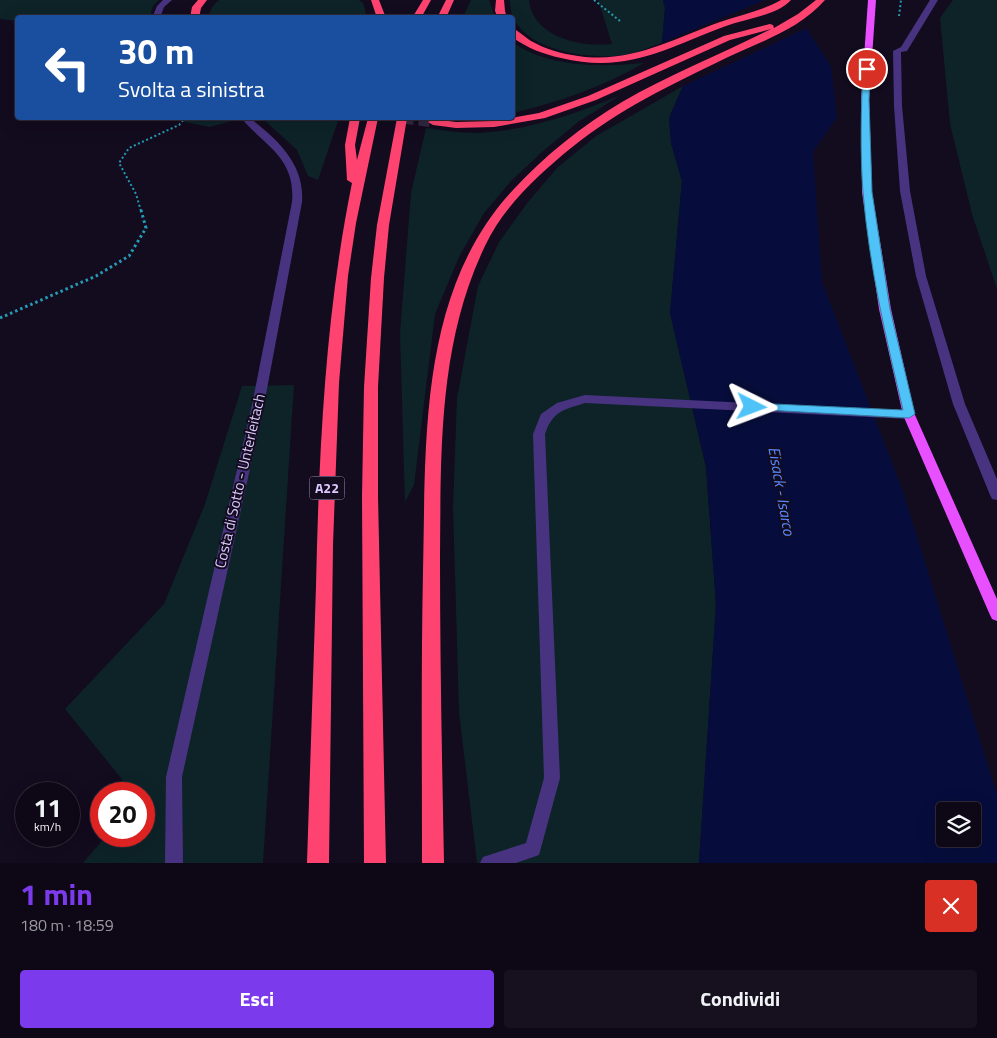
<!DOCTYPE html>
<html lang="it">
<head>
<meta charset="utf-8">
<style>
	:root { --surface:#0e0816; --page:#17111f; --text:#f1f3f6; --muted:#9b9aa1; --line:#2e2935; --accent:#7c3aed }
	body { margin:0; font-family:"Titillium Web",sans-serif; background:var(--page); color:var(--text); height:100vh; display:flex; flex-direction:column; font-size:19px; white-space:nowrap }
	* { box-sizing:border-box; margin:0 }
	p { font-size:16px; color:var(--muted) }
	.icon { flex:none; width:28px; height:28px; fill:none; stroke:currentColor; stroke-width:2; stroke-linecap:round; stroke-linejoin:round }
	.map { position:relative; height:863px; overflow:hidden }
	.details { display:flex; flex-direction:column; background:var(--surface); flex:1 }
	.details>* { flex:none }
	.banner { position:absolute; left:15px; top:15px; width:500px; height:105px; border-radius:5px; box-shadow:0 5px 20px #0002,0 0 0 1px var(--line); background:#1a4fa0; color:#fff; overflow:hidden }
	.tools { position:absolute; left:936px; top:802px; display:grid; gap:10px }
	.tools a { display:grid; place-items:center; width:45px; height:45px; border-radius:5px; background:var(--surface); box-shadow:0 5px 20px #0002,0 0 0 1px var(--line); font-size:25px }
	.speed { position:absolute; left:15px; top:782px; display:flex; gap:10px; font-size:25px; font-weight:700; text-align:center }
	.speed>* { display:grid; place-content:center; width:65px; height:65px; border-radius:50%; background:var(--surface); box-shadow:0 5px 20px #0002,0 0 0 1px var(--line); line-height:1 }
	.speed small { font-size:12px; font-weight:400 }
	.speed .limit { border:8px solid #d22; background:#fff; color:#111 }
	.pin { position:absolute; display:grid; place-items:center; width:42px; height:42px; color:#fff; margin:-21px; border:2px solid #fff; border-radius:50%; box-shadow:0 1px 5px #0007 }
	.me { position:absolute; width:55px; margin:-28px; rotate:93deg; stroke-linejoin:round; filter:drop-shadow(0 0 4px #0008) }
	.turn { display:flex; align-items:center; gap:18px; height:105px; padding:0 20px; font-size:22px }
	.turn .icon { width:65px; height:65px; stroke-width:2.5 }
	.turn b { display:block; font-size:35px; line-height:42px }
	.round { display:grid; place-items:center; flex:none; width:52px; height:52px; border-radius:5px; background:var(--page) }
	.summary { display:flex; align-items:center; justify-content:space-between; height:85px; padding:0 20px }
	h1 { font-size:30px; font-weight:700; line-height:38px; color:var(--accent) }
	.cta { display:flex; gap:10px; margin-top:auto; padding:10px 20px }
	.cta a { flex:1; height:58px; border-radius:5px; background:var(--accent); color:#fff; font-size:20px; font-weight:700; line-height:58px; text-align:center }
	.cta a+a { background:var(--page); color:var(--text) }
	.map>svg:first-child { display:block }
	.green { fill:#0d2328 }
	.water { fill:#060d3c; fill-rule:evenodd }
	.pier { fill:#130b1e }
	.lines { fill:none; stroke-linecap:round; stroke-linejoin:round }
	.highway-tunnel { stroke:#312740; stroke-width:11; stroke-dasharray:11 5; stroke-linecap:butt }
	.path-far1 { stroke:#269bb5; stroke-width:2; stroke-dasharray:2 2.5; stroke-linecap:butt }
	.path { stroke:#269bb5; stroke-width:3; stroke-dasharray:2.5 3; stroke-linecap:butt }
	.minor { fill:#483380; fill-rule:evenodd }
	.major { fill:#e84fff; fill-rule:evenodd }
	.highway { fill:#ff4370; fill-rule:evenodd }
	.route { fill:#4fc3f7; stroke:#337fa1 }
	.labels { text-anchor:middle; stroke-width:4; stroke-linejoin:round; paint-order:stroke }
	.shield { fill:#130b1e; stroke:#9f8fbc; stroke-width:1 }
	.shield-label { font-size:14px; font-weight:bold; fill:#dbc8ff }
	.street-label { font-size:15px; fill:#dbc8ff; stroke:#130b1e }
	.water-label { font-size:16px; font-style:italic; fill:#5688ff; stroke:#130b1e }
</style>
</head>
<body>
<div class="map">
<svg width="997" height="863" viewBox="0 0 997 863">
	<rect width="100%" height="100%" fill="#130b1e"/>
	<path class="green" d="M0,0H159L153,6L150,17L18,18L17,21L0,19Z
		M219,0H359L363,3L367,17H209C209,11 214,4 219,0Z
		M471,0H489L495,17H463Z
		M510,0H529C532,37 582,48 612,44L598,0H663L665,8L662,43C650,47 637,53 625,55C588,60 509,50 510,0Z
		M953,0H997V289L972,214L950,124L940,18Z
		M512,42C549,68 601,67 644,63C603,87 558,102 513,113Z
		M683,86L669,118L671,143L682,181L670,313L706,467L716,605L699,863H477L459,712L453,507L457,398L478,286L499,242L528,202L558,167L596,136Z
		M621,95L578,122L542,152L511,181L484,213L459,257L435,314L414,485L405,502L400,333L411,193L426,128C442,130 459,133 476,133C526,131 576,114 621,95Z
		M164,118H231L235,120L210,127Z
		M262,118H339L318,180L308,176L297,150Z
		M294,385L263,863H83L106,836H144V794H134L65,709L164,604L205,504L242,386Z"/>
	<path class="water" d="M663,0H788L831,66L837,117L813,152L822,282L903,491L997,795V863H699L716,605L706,467L670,313L682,181L671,143L669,118L683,86L662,43L665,8ZM945,811H972V839H945Z"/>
	<path class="pier" d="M765,0H791L809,27L679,88L659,44Z"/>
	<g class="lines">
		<path class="highway-tunnel" d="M403,118L433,122"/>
		<path class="path-far1" d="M594,0L620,21
			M899,16L901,0
			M141,211L136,194L119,163L129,148L179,125L185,118"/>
		<path class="path" d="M0,318L96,276L129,256L146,228L141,210"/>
		<path class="minor" d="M163,0H172L164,7L160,18H152L157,6Z
			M930,0H938L907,51L901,52L902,106L910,191L926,276L965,404L997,479V500L992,499L990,495L953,404L916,276L900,191L894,106L893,51L901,47Z
			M241,118H250C277,139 305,164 302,202L264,405L182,777L183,863H165L166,777L252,405L292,202C296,158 265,146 241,118Z
			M585,395L909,411L915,415L909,419L585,403C563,410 553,411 545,434L560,778L539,855L516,863H480L483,857L526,843L544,778L533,434L541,414L557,403Z"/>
		<path class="major" d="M868,0H876L869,100L872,192L891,309L915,415L997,599V621L992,619L990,615L903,415L879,309L862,192L861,100Z"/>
		<path class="highway" d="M198,0H207L201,8L199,18H190L192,7Z
			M371,0H379L386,18H377Z
			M423,0H431L421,18H412Z
			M446,0H454L446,18H437Z
			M496,0H504L505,11L507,18H498L495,11Z
			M781,0H791C776,16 747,18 726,26C666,48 628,74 561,58C543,54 527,48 512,37V28C519,31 525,37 531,41C545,49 562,54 578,56C630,64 673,39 720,22C740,15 762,11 781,0Z
			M816,0H825C800,29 760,42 726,58C669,86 621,108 571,148C538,175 503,207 485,246C438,344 441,451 440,557C440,659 442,761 444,863H422C422,766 421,669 423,572C426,442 418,292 513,190C544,156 583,125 622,102C670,74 722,54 771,29L730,40L596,100L545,118L494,127L456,128L433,125L428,122L433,119L456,122L494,121L539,113L588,96L724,36L770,24L773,25L774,28L798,14Z
			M350,118H360L355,145L357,160L368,118H378L356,223L348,276L339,383L333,545L329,863H307C310,771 313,679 316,586C319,451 325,316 352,183L347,180L345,145Z
			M397,118H407L389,225L384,278L378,387V496L386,863H364L362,496L364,387L371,278L377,225Z"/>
	</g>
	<path class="route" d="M867,67L870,69L869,100L872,192L890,309L915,414L909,418L748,409L746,407L752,403L903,410C886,338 869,266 863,192C860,152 861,110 863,69Z"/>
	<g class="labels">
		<rect class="shield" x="309.5" y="476.5" width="35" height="23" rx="4"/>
		<g class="shield-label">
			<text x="327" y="493">A22</text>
		</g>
		<g class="street-label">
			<text transform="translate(240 481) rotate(-77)" y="5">Costa di Sotto - Unterleitach</text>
		</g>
		<g class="water-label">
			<text transform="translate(782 491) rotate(80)" y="6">Eisack - Isarco</text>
		</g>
	</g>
</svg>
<div class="tools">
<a><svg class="icon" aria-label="layers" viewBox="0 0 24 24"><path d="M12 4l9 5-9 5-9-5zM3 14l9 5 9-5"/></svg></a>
</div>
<div class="speed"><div>11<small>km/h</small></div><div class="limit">20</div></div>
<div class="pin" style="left:867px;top:69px;background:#d93025"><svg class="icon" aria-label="arrive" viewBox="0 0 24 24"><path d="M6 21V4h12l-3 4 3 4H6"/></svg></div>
<svg class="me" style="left:752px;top:407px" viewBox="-20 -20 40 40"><path d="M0-17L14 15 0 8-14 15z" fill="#4fc3f7" stroke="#fff" stroke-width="4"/></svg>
<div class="banner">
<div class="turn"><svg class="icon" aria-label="left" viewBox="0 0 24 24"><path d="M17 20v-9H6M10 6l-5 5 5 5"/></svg><div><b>30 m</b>Svolta a sinistra</div></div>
</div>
</div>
<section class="details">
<div class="summary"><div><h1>1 min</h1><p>180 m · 18:59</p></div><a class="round" style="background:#d93025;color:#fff"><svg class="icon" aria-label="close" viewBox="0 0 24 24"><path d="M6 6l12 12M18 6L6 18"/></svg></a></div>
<div class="cta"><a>Esci</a><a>Condividi</a></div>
</section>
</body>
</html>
